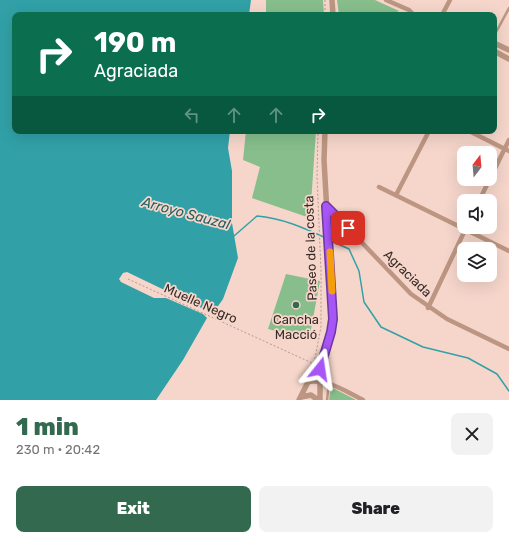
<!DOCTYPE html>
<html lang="en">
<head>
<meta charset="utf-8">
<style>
	:root { --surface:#fff; --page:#f2f2f2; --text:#202124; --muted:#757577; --accent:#33694f }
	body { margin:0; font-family:Rubik,sans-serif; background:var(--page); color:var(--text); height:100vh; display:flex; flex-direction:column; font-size:15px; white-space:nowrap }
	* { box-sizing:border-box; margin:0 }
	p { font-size:13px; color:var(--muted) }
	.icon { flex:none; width:22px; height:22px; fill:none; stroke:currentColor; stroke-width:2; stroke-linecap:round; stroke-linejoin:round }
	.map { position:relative; height:400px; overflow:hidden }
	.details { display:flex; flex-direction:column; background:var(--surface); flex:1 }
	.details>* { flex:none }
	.banner { position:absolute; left:12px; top:12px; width:485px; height:122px; border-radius:8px; box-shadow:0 4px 16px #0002; background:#0b6e4f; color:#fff; overflow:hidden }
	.needle { width:26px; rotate:16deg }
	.fabs { position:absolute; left:457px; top:146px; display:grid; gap:8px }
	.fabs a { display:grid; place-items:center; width:40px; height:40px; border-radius:8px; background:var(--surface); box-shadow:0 4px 16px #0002; font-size:20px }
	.pin { position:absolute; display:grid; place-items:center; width:34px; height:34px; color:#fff; margin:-17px; border-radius:8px; box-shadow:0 2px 6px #0006 }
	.me { position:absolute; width:44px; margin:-22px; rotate:15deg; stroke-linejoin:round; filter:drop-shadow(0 0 3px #0008) }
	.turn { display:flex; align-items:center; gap:14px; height:84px; padding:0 16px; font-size:18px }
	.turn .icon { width:52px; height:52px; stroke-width:2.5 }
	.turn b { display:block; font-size:28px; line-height:34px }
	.lanes { display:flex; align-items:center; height:38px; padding:0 16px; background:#0003; justify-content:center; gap:20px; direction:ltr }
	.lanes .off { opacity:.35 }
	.round { display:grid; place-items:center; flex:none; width:42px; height:42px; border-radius:8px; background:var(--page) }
	.head { display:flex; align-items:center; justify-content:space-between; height:68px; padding:0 16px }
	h1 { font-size:24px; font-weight:800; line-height:30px; color:var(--accent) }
	.cta { display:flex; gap:8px; margin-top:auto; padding:8px 16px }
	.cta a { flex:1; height:46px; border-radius:8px; background:var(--accent); color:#fff; font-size:16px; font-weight:800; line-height:46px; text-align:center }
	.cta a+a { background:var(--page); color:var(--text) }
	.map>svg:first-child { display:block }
	.green { fill:#87be8c }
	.water { fill:#31a1a7 }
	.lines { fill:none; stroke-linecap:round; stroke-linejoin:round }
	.stream { stroke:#31a1a7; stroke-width:1.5 }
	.path { stroke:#b39a91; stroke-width:1; stroke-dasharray:2 2; stroke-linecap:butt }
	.service { stroke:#bc9682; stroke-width:2.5 }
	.minor { stroke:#bc9682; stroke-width:4.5 }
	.tertiary { stroke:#bc9682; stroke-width:5.5 }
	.route-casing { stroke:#6d37a1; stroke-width:10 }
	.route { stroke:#a855f7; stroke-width:7 }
	.slow { stroke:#f59e0b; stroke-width:7 }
	.poi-dot { fill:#33694f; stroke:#f6d6cb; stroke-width:1.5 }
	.labels { text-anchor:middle; stroke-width:3.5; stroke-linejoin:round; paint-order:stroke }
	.street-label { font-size:13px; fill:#372b27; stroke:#f6d6cb }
	.poi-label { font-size:13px; fill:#372b27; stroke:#f6d6cb }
	.water-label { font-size:14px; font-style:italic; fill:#235f62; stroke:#f6d6cb }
</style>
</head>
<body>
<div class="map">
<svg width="509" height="400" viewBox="0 0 509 400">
	<rect width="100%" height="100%" fill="#f6d6cb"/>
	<path class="green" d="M266,0H323L324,15H266Z
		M337,0H375L399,11L391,15H339Z
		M246,131H316L310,218L252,198L260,167L243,160Z
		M286,274L320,281L309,340L268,329Z
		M331,387L356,400H329Z"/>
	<path class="water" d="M0,0H251L249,15H15V131H230L228,148L232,171V223L238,258L223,299L216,309L210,312L127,272L123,273L119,279L121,282L154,298H166L203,314L207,318L183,360L156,400H0Z"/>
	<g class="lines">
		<path class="stream" d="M234,236L257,216C282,218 304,228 326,238
			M331,241L349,249L359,271L364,302L381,327L423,347L468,358L497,374L509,391"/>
		<path class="path" d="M325,0V15
			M128,279L312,363
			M314,363L321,327V271L317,176L318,131"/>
		<path class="service" d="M494,36L509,8
			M327,400L329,384"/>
		<path class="minor" d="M386,0L409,10L414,15
			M442,15L450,0
			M469,131L509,151
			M379,187L509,251
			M396,195L429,131
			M479,201L509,140
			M327,206L411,294L447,319L509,349
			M428,308L466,228
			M308,382C328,379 345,391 363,400"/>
		<path class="tertiary" d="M332,0L333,15
			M413,15H418
			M494,43L509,50
			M494,51L509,59
			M301,397L311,395L318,400
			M299,400L308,382L320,366L331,331L333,319L324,160L325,131
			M320,400V366"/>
	</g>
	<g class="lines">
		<g class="route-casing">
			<path id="route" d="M320,369L331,332L333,319L326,206L348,228"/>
		</g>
		<use href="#route" class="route"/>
		<path class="slow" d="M330,252L332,291"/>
	</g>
	<circle class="poi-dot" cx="296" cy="305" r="4"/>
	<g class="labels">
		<g class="street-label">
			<text transform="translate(310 248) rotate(-92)" y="5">Paseo de la costa</text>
			<text transform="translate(408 273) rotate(44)" y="5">Agraciada</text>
			<text transform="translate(201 303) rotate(24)" y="5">Muelle Negro</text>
		</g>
		<g class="poi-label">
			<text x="296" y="324">Cancha<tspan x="296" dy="15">Macció</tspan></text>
		</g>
		<g class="water-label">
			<text transform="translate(186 213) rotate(15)" y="5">Arroyo Sauzal</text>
		</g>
	</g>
</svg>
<div class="fabs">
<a><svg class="needle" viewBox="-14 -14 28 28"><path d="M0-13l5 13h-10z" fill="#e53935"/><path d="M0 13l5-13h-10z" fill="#757577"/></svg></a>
<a><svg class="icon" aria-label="sound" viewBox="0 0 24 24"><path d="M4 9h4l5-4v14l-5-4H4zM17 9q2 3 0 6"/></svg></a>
<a><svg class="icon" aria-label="layers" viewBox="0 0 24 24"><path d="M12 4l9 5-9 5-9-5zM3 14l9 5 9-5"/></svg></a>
</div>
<div class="pin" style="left:348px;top:228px;background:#d93025"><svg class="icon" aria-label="arrive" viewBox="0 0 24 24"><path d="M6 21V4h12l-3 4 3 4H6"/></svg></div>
<svg class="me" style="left:320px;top:369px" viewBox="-20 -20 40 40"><path d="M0-17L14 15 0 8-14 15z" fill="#a855f7" stroke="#fff" stroke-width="4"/></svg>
<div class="banner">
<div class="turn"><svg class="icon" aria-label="right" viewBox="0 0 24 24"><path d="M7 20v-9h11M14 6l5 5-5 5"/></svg><div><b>190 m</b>Agraciada</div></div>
<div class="lanes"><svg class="icon off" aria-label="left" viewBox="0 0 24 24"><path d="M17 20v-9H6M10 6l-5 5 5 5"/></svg><svg class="icon off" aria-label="ahead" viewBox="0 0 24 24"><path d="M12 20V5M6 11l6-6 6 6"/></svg><svg class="icon off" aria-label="ahead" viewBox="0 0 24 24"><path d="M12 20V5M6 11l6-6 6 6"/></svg><svg class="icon" aria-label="right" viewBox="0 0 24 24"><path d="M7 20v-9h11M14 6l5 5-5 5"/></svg></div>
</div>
</div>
<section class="details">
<div class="head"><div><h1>1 min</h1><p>230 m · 20:42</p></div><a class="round"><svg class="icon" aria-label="close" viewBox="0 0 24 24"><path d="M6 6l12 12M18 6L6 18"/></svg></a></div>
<div class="cta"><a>Exit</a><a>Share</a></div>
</section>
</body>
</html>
